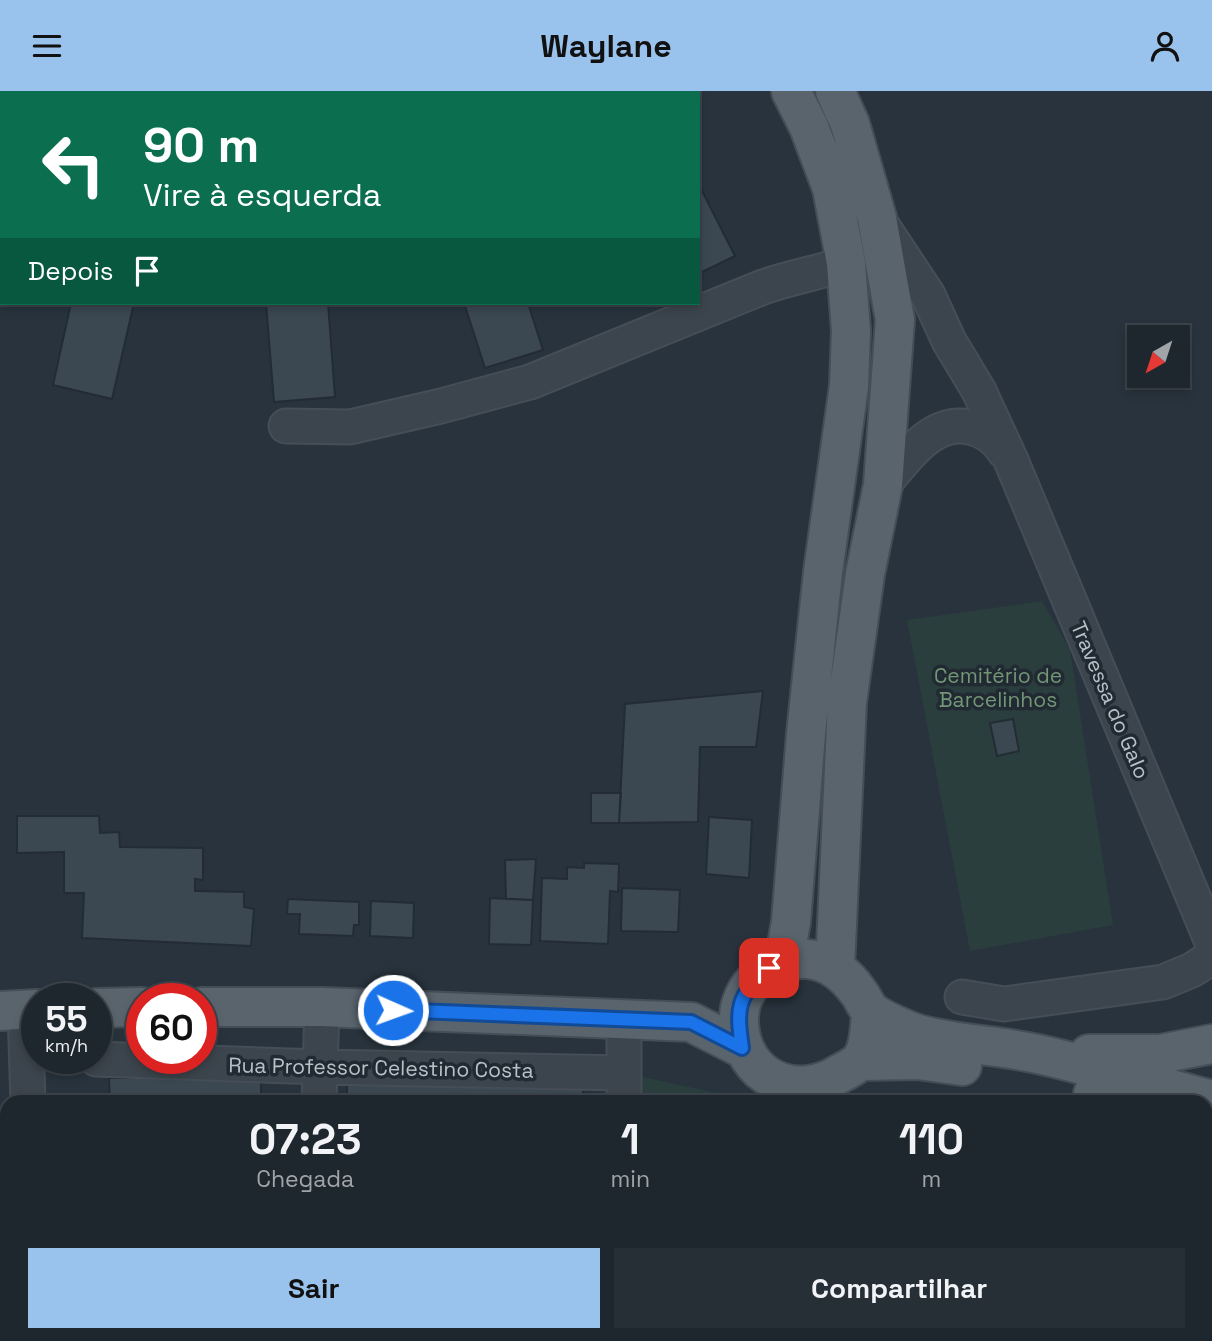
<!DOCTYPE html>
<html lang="pt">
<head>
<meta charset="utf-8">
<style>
	:root { --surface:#1e262e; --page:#262e36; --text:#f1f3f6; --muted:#a1a5aa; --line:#3c434a; --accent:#99c3ec }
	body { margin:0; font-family:"Space Grotesk",sans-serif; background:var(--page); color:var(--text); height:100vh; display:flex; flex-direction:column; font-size:26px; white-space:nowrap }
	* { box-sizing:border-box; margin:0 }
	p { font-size:23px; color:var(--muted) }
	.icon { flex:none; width:38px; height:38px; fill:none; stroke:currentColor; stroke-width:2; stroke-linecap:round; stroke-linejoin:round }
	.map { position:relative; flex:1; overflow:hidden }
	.side { position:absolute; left:0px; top:1004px; width:1213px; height:247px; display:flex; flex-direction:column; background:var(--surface); border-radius:21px 21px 0 0; box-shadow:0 4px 10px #0003,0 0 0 2px var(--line) }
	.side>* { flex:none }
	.banner { position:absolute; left:0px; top:0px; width:700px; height:214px; box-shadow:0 4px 10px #0003,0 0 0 2px var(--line); background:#0b6e4f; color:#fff; overflow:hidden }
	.needle { width:46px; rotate:219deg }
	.tools { position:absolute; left:1127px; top:234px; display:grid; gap:14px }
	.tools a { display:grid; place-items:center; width:63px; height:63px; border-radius:0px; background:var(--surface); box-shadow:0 4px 10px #0003,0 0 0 2px var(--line); font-size:35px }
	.speed { position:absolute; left:21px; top:892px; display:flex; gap:14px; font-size:35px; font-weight:700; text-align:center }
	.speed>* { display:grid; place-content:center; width:91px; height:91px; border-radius:50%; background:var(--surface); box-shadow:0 4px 10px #0003,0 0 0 2px var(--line); line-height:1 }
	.speed small { font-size:18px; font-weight:400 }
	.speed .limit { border:10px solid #d22; background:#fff; color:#111 }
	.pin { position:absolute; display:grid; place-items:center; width:60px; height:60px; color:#fff; margin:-30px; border-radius:14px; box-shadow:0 4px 10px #0006 }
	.me { position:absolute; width:77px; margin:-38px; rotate:92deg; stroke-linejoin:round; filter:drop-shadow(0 0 5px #0008) }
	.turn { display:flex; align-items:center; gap:24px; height:147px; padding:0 28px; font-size:32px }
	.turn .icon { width:91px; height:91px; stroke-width:2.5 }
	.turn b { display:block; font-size:49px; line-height:60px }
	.then { display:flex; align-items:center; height:66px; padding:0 28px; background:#0003; gap:14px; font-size:26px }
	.eta { display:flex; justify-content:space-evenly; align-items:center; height:119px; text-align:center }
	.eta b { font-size:42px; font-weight:700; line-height:49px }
	.action { display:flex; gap:14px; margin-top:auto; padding:14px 28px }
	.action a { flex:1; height:80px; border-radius:0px; background:var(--accent); color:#111; font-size:28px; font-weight:700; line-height:80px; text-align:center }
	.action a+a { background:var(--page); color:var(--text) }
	header { display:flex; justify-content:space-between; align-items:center; height:91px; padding:0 28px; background:var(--accent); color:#111; font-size:32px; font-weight:700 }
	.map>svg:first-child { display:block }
	.green { fill:#2a3e3e }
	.building { fill:#3b4852; stroke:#232c34; stroke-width:2 }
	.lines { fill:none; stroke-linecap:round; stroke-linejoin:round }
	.minor-casing { stroke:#454e56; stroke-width:37 }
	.major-casing { stroke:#454e56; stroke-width:42 }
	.minor { stroke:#3c454d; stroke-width:33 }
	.major { stroke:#5a646d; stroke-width:38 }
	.route-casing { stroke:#114b97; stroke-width:18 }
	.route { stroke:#1a73e8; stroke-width:12 }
	.labels { text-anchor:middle; stroke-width:7; stroke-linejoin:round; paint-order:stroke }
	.park-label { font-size:21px; fill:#729676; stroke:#212a32 }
	.street-label { font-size:21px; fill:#b8c0c8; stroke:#212a32 }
</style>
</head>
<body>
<header><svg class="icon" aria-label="menu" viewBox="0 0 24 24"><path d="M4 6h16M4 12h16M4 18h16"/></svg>Waylane<svg class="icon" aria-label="person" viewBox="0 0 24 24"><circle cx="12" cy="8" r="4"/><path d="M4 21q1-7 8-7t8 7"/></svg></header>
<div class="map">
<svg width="1212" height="1250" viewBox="0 0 1212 1250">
	<rect width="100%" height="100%" fill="#28333d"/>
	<path class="green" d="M1042,510L1070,559L1113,834L970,860L907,529Z
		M624,982L759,1011L623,1012Z
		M1206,1196L1212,1216V1250H615V1244H1206Z"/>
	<path class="building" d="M574,0H651L652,2H575Z
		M698,92L735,165L698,183Z
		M71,212H134L112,308L53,294Z
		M266,212H328L335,306L274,311Z
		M464,212H528L543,259L485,277Z
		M763,600L756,656H700L698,731L619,732L625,613Z
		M1013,628L1019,660L997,665L990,632Z
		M591,702H621L619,732H591Z
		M17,725H99L100,742L119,741L120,756L203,757V789L195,788V800L244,801V816L254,818L251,855L82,847L84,802H64V761L17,762Z
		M709,726L752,729L749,787L706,783Z
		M536,768L533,809L506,808L505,769Z
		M584,772L619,773L618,801L610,800L608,853L540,850L542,787L567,788V776L584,777Z
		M622,797L680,799L678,841L621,840Z
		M490,807L533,809L531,854L489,853Z
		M288,808L359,811V834H354L353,845L299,843L300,823H287Z
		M371,810L414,812L413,847L370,845Z
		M109,987H261V1012H110Z
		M583,992V1012H347V994Z
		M0,1205H7V1244H26V1250H0Z
		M115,1244H152L153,1250H115Z
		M187,1244H231L232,1250H188Z"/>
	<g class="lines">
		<g class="minor-casing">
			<path id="minor" d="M118,0L128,2
				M215,0L216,2
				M35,2V0
				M341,2L347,0
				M0,95L2,90
				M879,130L928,204L949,250L979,300L1010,367L1212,851
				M286,335L350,336L441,315L530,291L763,196C791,186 819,182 846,172
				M883,394C905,369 931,328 969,336C984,339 996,347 1004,360
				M962,906L1004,913L1163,891L1192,879L1212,866
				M25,919L28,1012
				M96,968L320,976L624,982
				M319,1012L322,916
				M624,1012V928
				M0,1082H7"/>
		</g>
		<g class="major-casing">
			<path id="major" d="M784,871L791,831L806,643L823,481L849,295L851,240L846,172L832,97L809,36L791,0
				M835,877L847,611L865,483L883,394L895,229L877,127L850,33L835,0
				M201,916H322L691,931L742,957
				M96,917L142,916
				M0,920L37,918
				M871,920C870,935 870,959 859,971C854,975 847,979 841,982C796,1011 741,987 739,931C737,894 773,866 808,868C831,870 847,885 859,902C863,907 866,916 871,920C878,927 908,940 918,943C957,954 999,954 1038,963C1096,976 1154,994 1212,1009
				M1089,963H1160L1212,953
				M860,970L918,969L962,975
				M1093,1003L1100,1012
				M1206,1036L1212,1038
				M1206,1068L1212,1072"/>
		</g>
		<use href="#minor" class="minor"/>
		<use href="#major" class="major"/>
	</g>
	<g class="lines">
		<g class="route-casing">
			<path id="route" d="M393,919L691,931L742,957C736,916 737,905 769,877"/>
		</g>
		<use href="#route" class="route"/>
	</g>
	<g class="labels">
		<g class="park-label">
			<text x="998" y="592">Cemitério de<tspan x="998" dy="24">Barcelinhos</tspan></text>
		</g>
		<g class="street-label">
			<text transform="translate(1110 609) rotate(67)" y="7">Travessa do Galo</text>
			<text transform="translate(381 977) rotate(1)" y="7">Rua Professor Celestino Costa</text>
		</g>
	</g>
</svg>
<div class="tools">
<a><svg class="needle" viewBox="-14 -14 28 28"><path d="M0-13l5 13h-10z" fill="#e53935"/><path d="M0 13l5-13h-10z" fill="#a1a5aa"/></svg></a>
</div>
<div class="speed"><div>55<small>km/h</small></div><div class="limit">60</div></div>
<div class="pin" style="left:769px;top:877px;background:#d93025"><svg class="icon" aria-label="arrive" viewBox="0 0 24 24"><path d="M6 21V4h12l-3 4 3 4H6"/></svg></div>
<svg class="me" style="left:393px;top:919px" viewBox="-20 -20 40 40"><circle r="17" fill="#1a73e8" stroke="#fff" stroke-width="3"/><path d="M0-11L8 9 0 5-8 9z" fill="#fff"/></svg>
<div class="banner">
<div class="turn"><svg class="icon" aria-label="left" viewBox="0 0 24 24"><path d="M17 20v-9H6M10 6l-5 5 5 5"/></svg><div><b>90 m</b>Vire à esquerda</div></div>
<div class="then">Depois<svg class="icon" aria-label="arrive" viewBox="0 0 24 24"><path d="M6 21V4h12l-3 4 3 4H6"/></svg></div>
</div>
<section class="side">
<div class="eta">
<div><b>07:23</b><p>Chegada</p></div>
<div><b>1</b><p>min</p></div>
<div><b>110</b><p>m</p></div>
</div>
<div class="action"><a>Sair</a><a>Compartilhar</a></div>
</section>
</div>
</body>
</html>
